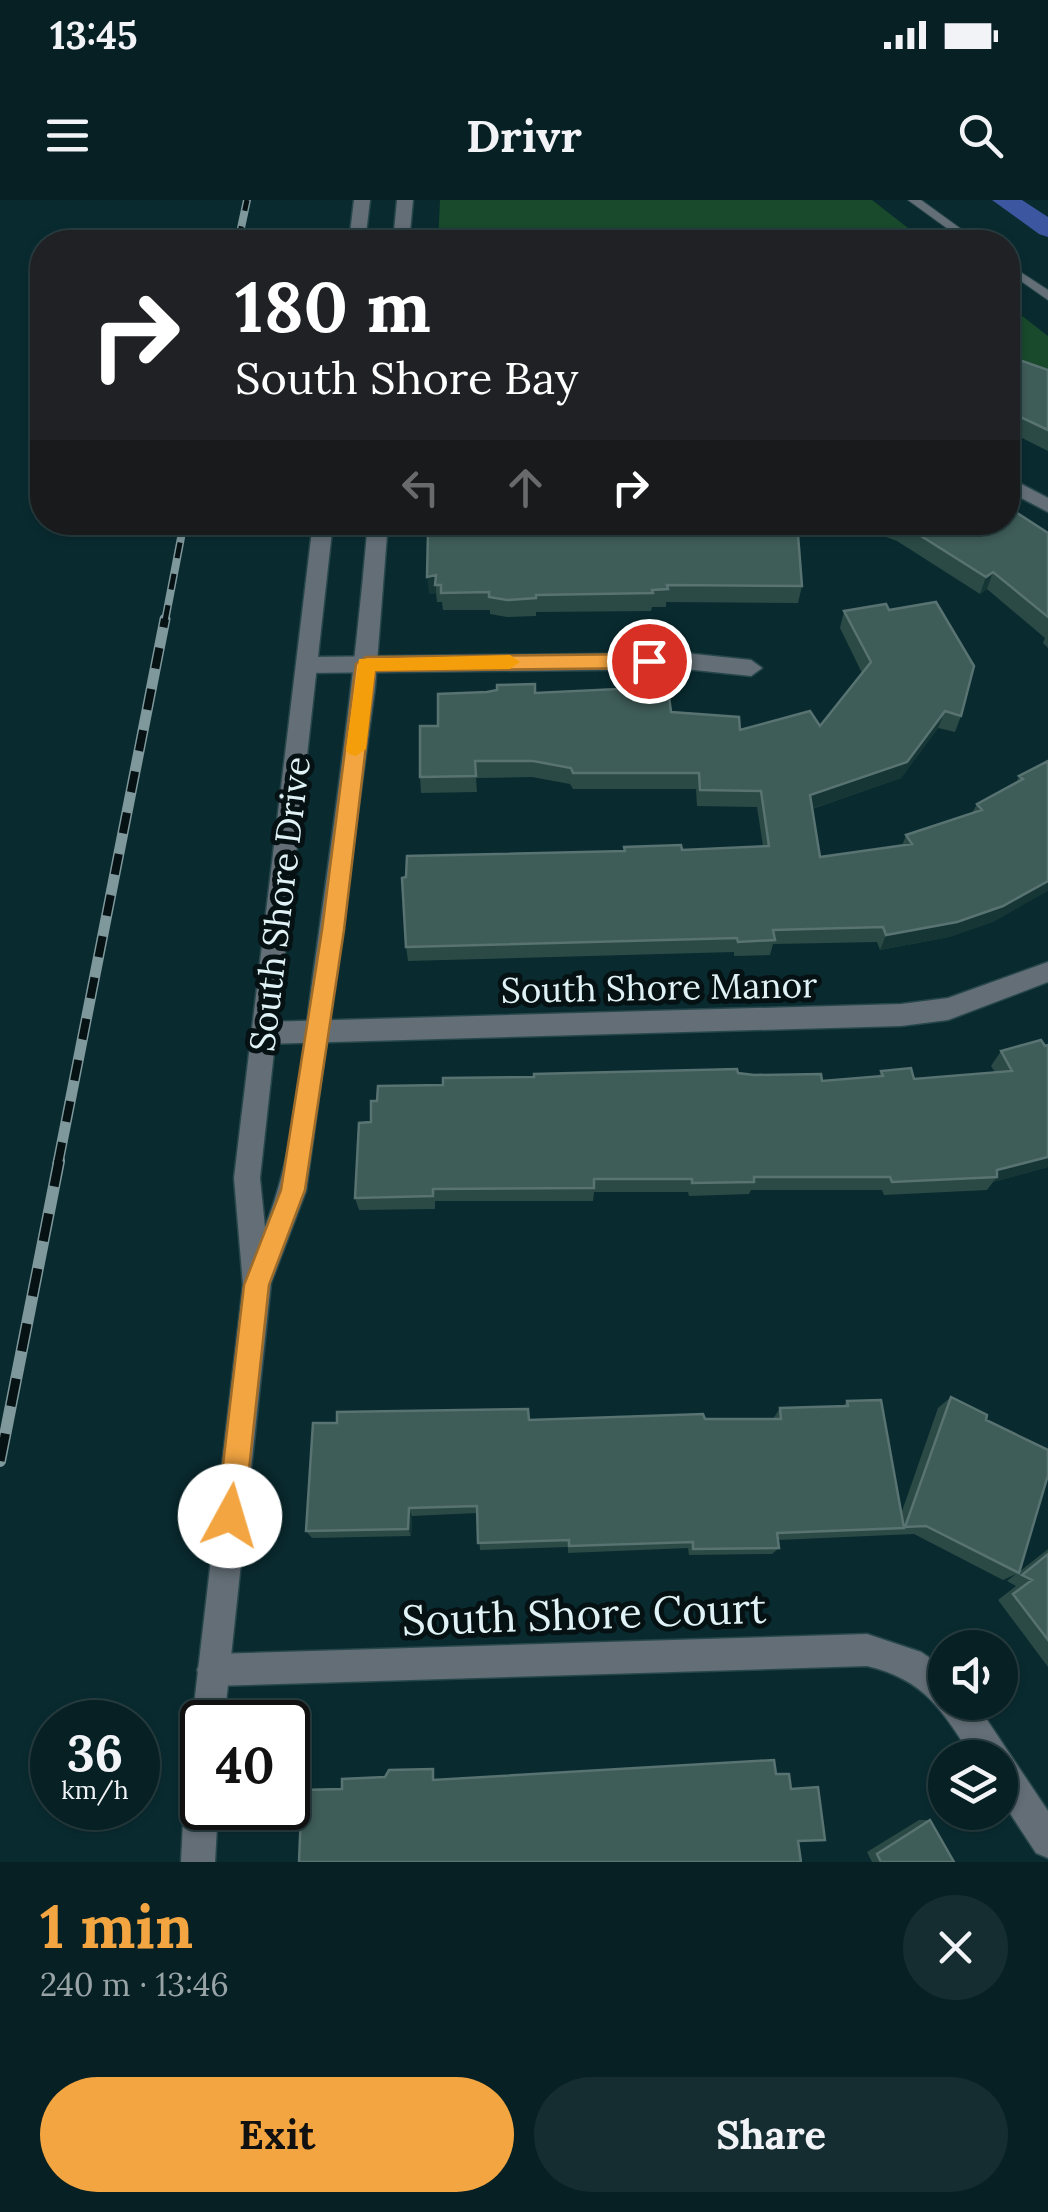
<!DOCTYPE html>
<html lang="en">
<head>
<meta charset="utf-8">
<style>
	:root { --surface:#072024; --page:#152d31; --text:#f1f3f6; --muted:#98a3a6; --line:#283e41; --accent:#f2a541 }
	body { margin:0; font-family:Lora,serif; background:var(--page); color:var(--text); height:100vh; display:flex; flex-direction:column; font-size:38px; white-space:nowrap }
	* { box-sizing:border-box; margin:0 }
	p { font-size:32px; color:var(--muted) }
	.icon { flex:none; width:55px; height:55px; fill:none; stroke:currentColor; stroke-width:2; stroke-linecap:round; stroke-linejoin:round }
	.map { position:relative; height:1662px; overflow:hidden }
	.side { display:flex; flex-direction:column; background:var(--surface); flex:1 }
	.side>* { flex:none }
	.hud { position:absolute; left:30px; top:30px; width:990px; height:305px; border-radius:40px; box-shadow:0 2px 8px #0004,0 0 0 2px var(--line); background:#202124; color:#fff; overflow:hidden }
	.buttons { position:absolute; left:928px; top:1430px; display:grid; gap:20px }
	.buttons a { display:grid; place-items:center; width:90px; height:90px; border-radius:50%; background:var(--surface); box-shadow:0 2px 8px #0004,0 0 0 2px var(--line); font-size:50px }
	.speed { position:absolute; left:30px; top:1500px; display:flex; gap:20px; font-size:50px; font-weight:700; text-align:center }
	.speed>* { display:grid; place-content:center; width:130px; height:130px; border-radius:50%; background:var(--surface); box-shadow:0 2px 8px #0004,0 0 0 2px var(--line); line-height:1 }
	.speed small { font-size:25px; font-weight:400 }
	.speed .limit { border:5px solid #111; border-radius:15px; background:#fff; color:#111 }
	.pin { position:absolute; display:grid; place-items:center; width:85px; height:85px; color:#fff; margin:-42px; border:5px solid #fff; border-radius:50%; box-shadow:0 2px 10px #0007 }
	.me { position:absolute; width:110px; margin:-55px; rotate:6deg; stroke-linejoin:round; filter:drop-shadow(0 0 8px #0008) }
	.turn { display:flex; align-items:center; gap:35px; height:210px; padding:0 40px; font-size:45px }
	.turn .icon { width:130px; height:130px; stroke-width:2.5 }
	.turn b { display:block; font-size:70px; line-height:85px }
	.lanes { display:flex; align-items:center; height:95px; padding:0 40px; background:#0003; justify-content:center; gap:50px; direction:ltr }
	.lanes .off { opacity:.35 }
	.round { display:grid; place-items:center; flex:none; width:105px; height:105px; border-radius:52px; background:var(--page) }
	.summary { display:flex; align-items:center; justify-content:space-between; height:170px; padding:0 40px }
	h1 { font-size:60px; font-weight:800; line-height:75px; color:var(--accent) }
	.primary-button { display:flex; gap:20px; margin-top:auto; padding:20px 40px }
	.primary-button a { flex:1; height:115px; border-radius:60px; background:var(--accent); color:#111; font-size:40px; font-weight:800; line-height:115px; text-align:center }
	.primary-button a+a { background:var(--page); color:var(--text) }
	.status { display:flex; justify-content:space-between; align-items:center; height:70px; padding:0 50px; background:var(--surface); direction:ltr }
	.status svg { height:28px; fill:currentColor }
	header { display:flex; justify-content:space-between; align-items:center; height:130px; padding:0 40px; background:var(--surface); font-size:45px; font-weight:800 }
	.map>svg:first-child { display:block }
	.green { fill:#194a2c }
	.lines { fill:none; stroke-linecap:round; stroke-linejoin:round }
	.canal { fill:#3c569f; fill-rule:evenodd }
	.service-casing { stroke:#27474c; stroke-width:2 }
	.minor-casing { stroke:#27474c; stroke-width:3 }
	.tertiary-casing { stroke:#27474c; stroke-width:3 }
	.service { fill:#636e76; fill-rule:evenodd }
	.minor { fill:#636e76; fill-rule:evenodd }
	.tertiary { fill:#636e76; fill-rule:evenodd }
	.rail-far2-casing { stroke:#7f989c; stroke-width:8 }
	.rail-far1-casing { stroke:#7f989c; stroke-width:11 }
	.rail-casing { stroke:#7f989c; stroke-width:12 }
	.rail-far2 { stroke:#051113; stroke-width:5; stroke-dasharray:16; stroke-linecap:butt }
	.rail-far1 { stroke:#051113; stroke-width:8; stroke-dasharray:21; stroke-linecap:butt }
	.rail { stroke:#051113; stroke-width:9; stroke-dasharray:28; stroke-linecap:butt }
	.wall { fill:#2b4a45 }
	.shaded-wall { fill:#153635 }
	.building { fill:#3e5c58; stroke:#587371; stroke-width:2.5 }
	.route { fill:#f2a541; stroke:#9d6b2a; stroke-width:2.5 }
	.slow { fill:#f59e0b }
	.labels { text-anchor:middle; stroke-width:10; stroke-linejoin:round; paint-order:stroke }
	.street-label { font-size:35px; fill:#e0f2f5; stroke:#051113 }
	.near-street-label { font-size:42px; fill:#e0f2f5; stroke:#051113 }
</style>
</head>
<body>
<div class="status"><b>13:45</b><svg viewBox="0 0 49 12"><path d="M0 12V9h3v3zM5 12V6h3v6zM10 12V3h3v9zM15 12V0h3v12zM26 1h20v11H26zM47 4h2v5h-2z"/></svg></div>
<header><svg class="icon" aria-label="menu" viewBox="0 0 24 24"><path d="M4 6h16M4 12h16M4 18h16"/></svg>Drivr<svg class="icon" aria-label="search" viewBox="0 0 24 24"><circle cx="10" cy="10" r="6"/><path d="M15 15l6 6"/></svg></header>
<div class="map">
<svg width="1048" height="1662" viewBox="0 0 1048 1662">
	<rect width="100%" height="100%" fill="#092b30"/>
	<path class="green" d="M440,0H872L926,42H438Z
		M1008,105L1048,136V185L1008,170Z"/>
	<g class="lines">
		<path class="canal" d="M992,0H1022L1048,17V37L1039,34Z"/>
		<g class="service-casing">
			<path id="service" d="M908,0H921L979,42H966Z
				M1008,64L1048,90V100L1008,72Z"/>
		</g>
		<g class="minor-casing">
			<path id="minor" d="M1008,277L1048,298V312L1008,291Z
				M685,453L751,460L762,468L751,476L685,469L308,473L298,465L308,457Z
				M1048,762V782L948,820L901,826L264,844L255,841L251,833L255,825L264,822L901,804L948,798Z
				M867,1434L921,1452L945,1468V1502H975L1048,1611V1658L1036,1653L1000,1598V1558H973C942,1511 926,1480 867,1466L213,1486L202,1481L197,1470L202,1459L213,1454Z"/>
		</g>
		<g class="tertiary-casing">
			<path id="tertiary" d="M354,0H370L365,42H349Z
				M397,0H413L409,42H393Z
				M313,322H333L260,978L265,1027C296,949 302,858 313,775C334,624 355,474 368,322H388L375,488L306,991L271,1083L224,1522H202V1536L196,1534L192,1522L243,1085L234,978Z
				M202,1568V1608H218L215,1662H181L185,1585L190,1573Z"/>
		</g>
		<use href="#service" class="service"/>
		<use href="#minor" class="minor"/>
		<use href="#tertiary" class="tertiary"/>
		<g class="rail-far2-casing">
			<path id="rail-far2" d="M238,42L247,0
				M165,421L184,322"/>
		</g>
		<g class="rail-far1-casing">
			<path id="rail-far1" d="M58,963L165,419"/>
		</g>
		<g class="rail-casing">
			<path id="rail" d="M0,1261L59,961"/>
		</g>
		<use href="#rail-far2" class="rail-far2"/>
		<use href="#rail-far1" class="rail-far1"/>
		<use href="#rail" class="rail"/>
	</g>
	<path class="wall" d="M1008,156L1048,170V251L1008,231Z
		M460,322H480L481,331L678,327V322H797L802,386L798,403L666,402V407H652L651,411L536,412V416L507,417L490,414V410H443L442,402H437L436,393L429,394L462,331Z
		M844,322H1008L1048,333V448L1043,443L1045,438L987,389L980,394L897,341Z
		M844,411L961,516L955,532L938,528L901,578L812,609L820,657L902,646L906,635L972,613L977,604L1016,583L1019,576L1048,561L995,721L949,737L880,750L877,742L773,744L770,755L734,756V752L408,761L406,747L682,650L763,646L757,607L697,606L696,589H573L570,584L532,577L476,578L477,592L421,593L420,577L438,526L535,493H657L671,512L740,530L820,526L862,473L840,428Z
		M1048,845V967L993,982L987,990L884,995L882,990H751L749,994L689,996L688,992H594L593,1001H435V1009L359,1010L355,998L377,901L443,885L738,873L822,881L879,876L881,871L914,879L995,872L991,866L1001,851Z
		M951,1197L986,1220L1019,1372L1048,1349V1467L998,1400L1016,1386L1007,1381L1016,1374L1003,1380L914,1334L778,1340L779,1348L772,1354L689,1355L688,1348L568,1353V1347L480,1350L477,1313L412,1316L411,1336L312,1338L306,1331L529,1220L773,1219L780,1208L843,1206L847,1201L901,1314L938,1208Z
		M919,1620H930L954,1662H872L867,1652Z"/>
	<path class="shaded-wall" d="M993,372L987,389L980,394L986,377Z
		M436,375V393L429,394L427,377Z
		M945,511L938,528L901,578L805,611L810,595Z
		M1048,681V691L995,721L949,737L880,750L886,735Z
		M1048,957V967L993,982L997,977V970Z
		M409,1308L412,1316L411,1336L408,1329Z"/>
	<path class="building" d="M1008,156L1048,170V230L1008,211Z
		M1008,307L1048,333V417L993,372L986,377L899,322H1008Z
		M463,322H480V325L464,327Z
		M680,322H797L802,386L667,385L668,389L652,390L653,393L536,395V398L507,400L489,397V392L441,393V385H435L436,375L427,377L428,332L680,326Z
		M936,402L974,466L961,516L945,511L907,562L810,595L820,657L912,644L906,635L982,610L977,604L1023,579L1019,576L1048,561V681L1003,706L957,722L886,735L883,727L773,730L775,740L738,742L737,738L406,747L402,678L406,677L407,656L625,651L624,647L681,645L682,650L769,646L761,591L700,590L699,573H573L571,568L533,561H475L476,576L420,577V526H438V494L487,492L497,490V485L535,484V493L658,487L656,493L669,496L671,512L739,517L740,530L810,511L820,526L871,462L844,411L886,404L889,410Z
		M1041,840L1045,846L1048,845V957L997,970V977L892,982L890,977H754V982L692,983V979H594V988L433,989V996L355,998L359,923L371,922V901H377L378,886L443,885V878L534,877V874L737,869L738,873L754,875L821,874L822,881L883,876L881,871L911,868L914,879L1012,871L1001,851Z
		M951,1197L987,1215L986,1220L1048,1250V1275L1019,1373L926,1326L905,1327Z
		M881,1200L904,1328L777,1333L779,1348L693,1349V1342L569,1346V1340L478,1343L477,1306L409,1308L408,1329L306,1331L313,1223H337V1212L528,1209L529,1220L703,1214L705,1219H781L780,1208L848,1206L847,1201Z
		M1048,1354V1440L1013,1394L1032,1380L1022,1375Z
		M774,1560L776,1574H789L791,1589L818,1587L825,1640L798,1641L801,1662H299L302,1590L342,1589V1579L385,1577L389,1570L433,1569V1580Z
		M930,1620L954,1662H881L877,1654Z"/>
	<path class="route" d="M649,454L659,461L649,468L375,471L344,730L305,990L269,1085L244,1316L240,1326L230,1330L221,1326L217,1316L244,1085L281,990L322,730L356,464L366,457Z"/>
	<path class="slow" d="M510,455L520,462L510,469L375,471L366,549L356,556L349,554L346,549L359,459Z"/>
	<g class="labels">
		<g class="street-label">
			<text transform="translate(280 704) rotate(-83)" y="12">South Shore Drive</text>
			<text transform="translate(659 788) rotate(-1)" y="12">South Shore Manor</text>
		</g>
		<g class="near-street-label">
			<text transform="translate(584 1414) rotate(-2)" y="15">South Shore Court</text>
		</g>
	</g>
</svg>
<div class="buttons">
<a><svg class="icon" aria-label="sound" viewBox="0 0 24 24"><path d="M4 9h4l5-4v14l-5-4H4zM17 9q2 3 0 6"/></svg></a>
<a><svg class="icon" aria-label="layers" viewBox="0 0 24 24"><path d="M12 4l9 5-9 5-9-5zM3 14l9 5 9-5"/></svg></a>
</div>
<div class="speed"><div>36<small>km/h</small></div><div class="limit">40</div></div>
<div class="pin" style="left:649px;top:461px;background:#d93025"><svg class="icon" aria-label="arrive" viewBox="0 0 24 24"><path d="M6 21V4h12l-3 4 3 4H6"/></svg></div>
<svg class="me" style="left:230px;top:1316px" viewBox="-20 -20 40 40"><circle r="19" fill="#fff"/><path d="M0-13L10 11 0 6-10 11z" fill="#f2a541"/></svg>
<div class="hud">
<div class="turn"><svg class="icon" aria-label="right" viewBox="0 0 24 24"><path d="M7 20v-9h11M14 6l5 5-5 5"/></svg><div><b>180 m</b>South Shore Bay</div></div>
<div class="lanes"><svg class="icon off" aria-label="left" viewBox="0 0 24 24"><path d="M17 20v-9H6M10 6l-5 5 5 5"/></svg><svg class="icon off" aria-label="ahead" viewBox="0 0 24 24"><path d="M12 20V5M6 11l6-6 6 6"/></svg><svg class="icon" aria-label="right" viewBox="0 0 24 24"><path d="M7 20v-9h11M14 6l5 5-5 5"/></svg></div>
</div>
</div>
<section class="side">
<div class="summary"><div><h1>1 min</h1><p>240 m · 13:46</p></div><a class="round"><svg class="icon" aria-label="close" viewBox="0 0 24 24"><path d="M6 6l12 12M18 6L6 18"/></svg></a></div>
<div class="primary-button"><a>Exit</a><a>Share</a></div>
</section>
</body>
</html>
